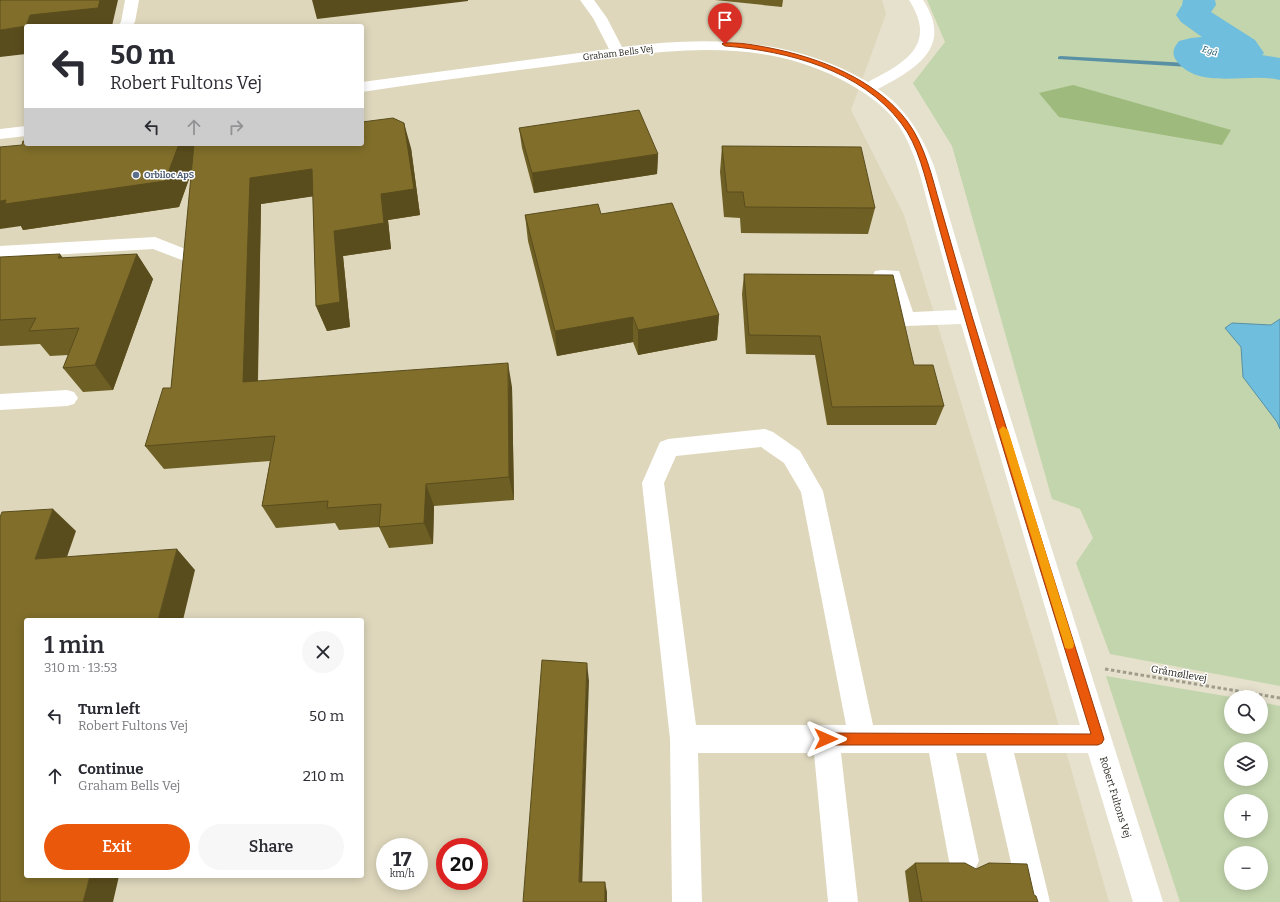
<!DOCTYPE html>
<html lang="en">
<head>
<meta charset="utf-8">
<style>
	:root { --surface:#fff; --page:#f7f7f7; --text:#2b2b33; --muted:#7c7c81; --accent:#ea580c }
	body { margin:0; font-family:Bitter,serif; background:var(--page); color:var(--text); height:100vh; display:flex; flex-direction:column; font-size:15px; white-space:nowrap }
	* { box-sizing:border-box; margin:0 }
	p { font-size:13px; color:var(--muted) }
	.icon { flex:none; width:22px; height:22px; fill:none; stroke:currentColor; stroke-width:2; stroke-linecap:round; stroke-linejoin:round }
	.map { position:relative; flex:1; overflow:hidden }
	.side { position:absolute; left:24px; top:618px; width:340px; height:260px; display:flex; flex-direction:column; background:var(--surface); border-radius:4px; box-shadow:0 2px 10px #0003 }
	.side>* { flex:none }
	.guide { position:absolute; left:24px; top:24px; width:340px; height:122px; border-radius:4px; box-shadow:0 2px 10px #0003; background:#fff; color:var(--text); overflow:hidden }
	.controls { position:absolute; left:1224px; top:690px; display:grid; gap:8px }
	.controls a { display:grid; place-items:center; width:44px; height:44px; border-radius:50%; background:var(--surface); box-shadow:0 2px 10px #0003; font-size:20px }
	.speed { position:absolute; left:376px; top:838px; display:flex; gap:8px; font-size:20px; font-weight:700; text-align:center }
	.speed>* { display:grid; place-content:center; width:52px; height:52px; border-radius:50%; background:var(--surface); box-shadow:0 2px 10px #0003; line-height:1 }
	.speed small { font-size:10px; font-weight:400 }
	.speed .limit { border:6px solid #d22; background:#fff; color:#111 }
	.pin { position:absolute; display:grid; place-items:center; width:34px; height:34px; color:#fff; margin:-41px -17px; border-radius:50% 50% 50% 0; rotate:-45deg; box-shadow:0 0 4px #0007 }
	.pin .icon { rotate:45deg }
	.me { position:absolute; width:44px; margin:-22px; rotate:90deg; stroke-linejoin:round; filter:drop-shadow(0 0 3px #0008) }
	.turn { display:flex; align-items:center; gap:14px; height:84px; padding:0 20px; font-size:18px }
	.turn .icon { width:52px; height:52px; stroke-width:2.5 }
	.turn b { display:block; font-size:28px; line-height:34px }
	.lanes { display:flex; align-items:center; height:38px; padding:0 20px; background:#0003; justify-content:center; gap:20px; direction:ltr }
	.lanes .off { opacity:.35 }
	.round { display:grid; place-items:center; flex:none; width:42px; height:42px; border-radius:21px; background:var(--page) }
	.head { display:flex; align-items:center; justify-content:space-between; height:68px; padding:0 20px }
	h1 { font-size:24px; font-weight:600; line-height:30px }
	.action { display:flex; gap:8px; margin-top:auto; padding:8px 20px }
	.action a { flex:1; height:46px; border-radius:24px; background:var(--accent); color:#fff; font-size:16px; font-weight:600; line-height:46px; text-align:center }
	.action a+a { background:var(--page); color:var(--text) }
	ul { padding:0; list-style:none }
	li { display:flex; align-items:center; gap:12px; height:60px; padding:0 20px }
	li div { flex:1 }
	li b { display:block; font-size:15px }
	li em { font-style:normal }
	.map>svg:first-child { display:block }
	.built { fill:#ded7bc; fill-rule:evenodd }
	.green { fill:#c2d5ac; fill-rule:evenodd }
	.forest { fill:#9eba7c }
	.water { fill:#6fbede; stroke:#5990a4 }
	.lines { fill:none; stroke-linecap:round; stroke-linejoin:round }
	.stream { fill:#5990a4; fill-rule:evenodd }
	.river { fill:#6fbede; fill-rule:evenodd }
	.path { stroke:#a09c8c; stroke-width:3; stroke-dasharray:3.5 2.5; stroke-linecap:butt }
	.minor { fill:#fff; fill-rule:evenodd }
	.wall { fill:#6e5f24 }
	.shaded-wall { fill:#5a4d1d }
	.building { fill:#806e2a; stroke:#5a4d1d }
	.route { fill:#ea580c; stroke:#983908 }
	.slow { fill:#f59e0b }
	.service-dot { fill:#5c6f8a; stroke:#fff; stroke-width:1.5 }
	.labels { text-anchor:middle; stroke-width:3; stroke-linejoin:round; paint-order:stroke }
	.far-water-label { font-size:9px; font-style:italic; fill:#16566c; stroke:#fff }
	.far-street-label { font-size:9px; fill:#25231b; stroke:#fff }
	.far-service-label { font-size:9px; font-weight:bold; fill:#4e5e75; stroke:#fff; text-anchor:start }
	.street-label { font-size:10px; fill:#25231b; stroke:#fff }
</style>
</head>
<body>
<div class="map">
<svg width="1280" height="902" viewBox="0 0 1280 902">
	<rect width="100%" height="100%" fill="#e6e1cd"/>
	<path class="built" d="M0,0H882L886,14L851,110L904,215L1046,681L1109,902H0ZM26,26H362V144H26ZM26,620H362V876H26ZM385,847H419V881H385ZM445,847H479V881H445Z"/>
	<path class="green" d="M927,0H1280V686L1110,654L1076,563L1093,538L1080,509L1052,499L952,146L913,83L945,42Z
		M1106,676L1231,697V727H1261V702L1280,706V902H1180ZM1231,749H1261V779H1231ZM1231,801H1261V831H1231ZM1231,853H1261V883H1231Z"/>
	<path class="forest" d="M1073,85L1231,130L1222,145L1059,117L1039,93Z"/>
	<path class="water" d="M1280,319V429L1277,422L1243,377L1241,347L1225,328L1232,323L1271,325Z"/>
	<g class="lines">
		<path class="stream" d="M1060,56L1206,64L1209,66L1206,68L1058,59V57Z"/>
		<path class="river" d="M1183,0H1215L1216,5L1211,12L1255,40L1264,53L1262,55L1280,58V80C1249,72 1197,91 1176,60C1171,53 1174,47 1179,41L1191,38L1202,37L1181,22L1176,15L1182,5Z"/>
		<path class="path" d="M1105,669L1280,698"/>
		<path class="minor" d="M125,0H139L135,22L132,26H118L121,22Z
			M580,0H594L607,18L622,47C708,36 791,37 868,82C905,63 938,45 909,0H923C954,47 916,69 878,89C906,108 922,135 934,166L985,337L1163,902H1133L1088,753H1014L1050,902H1020L986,753H956L979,861L974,871L964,876L954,871L949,861L929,753H841L858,902H828L814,753H698L702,902H672L670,739L642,483L660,442L668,439L765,429L773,432L800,451L823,491L873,725H1080L961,324L905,326L898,324L885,282L875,281L873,276L875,271L882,270L899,271L913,312L957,310C948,277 939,245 930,212C922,183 916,152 899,126C885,105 863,91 840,79C747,31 642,54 543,67C482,75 422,83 362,92V82L609,49L593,18ZM761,447L784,463L801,492L846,725H696L664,483L676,456Z
			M26,126V136L0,139V129Z
			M155,237L193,252L196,256L193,260L187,262L153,249L0,258V246Z
			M67,390L74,392L78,398L74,404L67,406L0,410V394Z"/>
	</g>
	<path class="wall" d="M715,0H783L782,7Z
		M519,128L658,154L657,174L534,193L522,148Z
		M722,146L875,208L868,234L741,233L740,218L724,217L720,172Z
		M0,147L411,148L420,215L388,220L391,249L343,256L350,327L327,331L316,306L313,196L261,204L258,381L512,387L514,500L434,506L433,544L389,548L379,527L339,530L335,523L276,528L262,506L270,461L164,469L145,446L171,388L192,171L179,207L23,230L21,226Z
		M601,214L719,315L717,340L638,355L633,342L557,356L528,241L525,215Z
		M137,254L153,279L113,390L83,392L63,368L68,355L50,356L40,344L0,346V257L63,258Z
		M744,274L914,365L944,406L936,425H827L815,355L746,354L742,294Z
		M915,863L976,869L1034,895L1038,902H909L905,871Z"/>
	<path class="shaded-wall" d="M100,0H118L112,26H26L30,15Z
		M312,0H468V1L317,19Z
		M26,26V54L0,57V30Z
		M404,123L411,148L420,215L388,220L391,249L343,256L350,327L327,331L316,306L334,231L381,194Z
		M179,144H201V145L179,207L23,230L21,226L0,229V201Z
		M658,154L657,174L534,193L532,173Z
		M312,169L322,195L261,204L257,407L243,382L250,178Z
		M60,254L78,279L58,258Z
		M137,254L153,279L113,390L95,365Z
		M719,315L717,340L638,355V330Z
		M633,317V342L557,356L555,331Z
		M508,363L512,387L514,500L509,477Z
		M426,484L434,506L433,544L424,523Z
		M53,509L76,531L59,580L35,559Z
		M177,549L195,570L183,620H158Z
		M587,663L589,681L582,891L579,882Z
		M90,876H119L113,902H83Z
		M605,882L607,892V902H605Z"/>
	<path class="building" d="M0,0H100L98,8L30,15L26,26L0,30Z
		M639,110L658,154L532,173L519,128Z
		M393,118L404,123L414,189L381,194L384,223L334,231L340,302L316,306L312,169L250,178L243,382L508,363L509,477L426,484L424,523L379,527L381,504L327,508L328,501L262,506L275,436L145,446L163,388H171L194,144H362V122Z
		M23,141H26V144H179L165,181L5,204L6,200L0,201V147L22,145Z
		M722,146L861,147L875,208L745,207L743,192H727Z
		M672,203L719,315L638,330L633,317L555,331L525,215L598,204L601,214Z
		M60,254L58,258L137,254L95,365L63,368L79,328L29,331L36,318L0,320V257Z
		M744,274L893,275L914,365H933L944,406L832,407L820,336L749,335Z
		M53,509L35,559L177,549L158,620H26V876H90L83,902H0V517L2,512Z
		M542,660L587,663L579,882H605V902H523Z
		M915,863H965L976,869L989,863L1027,864L1034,895L1036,896L1038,902H922Z"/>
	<path class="route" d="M723,43C738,42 755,45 770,48C820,58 875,79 907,121C925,145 932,177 940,205C951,242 961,279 972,316C1015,458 1060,598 1104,739L1102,743L1098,745H826L822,743L821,739L822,735L826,733L1091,734C1048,594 1004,455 964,315C953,278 943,242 933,205C925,178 919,146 901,123C861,70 788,51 725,46L722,44Z"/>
	<path class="slow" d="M1003,426L1008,430L1074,644L1073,648L1069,649L1065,648L1064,644L999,430Z"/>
	<circle class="service-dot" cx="136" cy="175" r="4"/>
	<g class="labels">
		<g class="far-water-label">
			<text transform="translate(1210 51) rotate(17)" y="3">Egå</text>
		</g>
		<g class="far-street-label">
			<text transform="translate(618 53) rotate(-7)" y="3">Graham Bells Vej</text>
		</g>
		<g class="far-service-label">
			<text x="144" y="178">Orbiloc ApS</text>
		</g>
		<g class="street-label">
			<text transform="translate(1179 673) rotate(10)" y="4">Gråmøllevej</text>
			<text transform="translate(1116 797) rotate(73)" y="4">Robert Fultons Vej</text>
		</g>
	</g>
</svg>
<div class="controls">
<a><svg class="icon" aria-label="search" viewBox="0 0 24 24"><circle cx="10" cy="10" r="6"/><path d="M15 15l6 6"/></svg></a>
<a><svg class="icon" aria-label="layers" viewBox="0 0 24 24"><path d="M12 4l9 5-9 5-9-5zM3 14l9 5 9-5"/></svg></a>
<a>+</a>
<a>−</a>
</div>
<div class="speed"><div>17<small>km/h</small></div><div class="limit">20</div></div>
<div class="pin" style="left:725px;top:44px;background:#d93025"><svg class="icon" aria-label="arrive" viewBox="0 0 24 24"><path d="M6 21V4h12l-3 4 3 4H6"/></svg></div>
<svg class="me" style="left:826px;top:739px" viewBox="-20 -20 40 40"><path d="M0-17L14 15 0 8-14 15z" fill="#ea580c" stroke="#fff" stroke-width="4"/></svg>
<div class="guide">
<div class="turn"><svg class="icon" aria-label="left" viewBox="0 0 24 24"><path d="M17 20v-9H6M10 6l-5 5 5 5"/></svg><div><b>50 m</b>Robert Fultons Vej</div></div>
<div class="lanes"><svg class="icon" aria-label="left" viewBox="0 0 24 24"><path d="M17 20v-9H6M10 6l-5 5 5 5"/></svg><svg class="icon off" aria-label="ahead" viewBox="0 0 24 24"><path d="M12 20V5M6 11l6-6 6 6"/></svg><svg class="icon off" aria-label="right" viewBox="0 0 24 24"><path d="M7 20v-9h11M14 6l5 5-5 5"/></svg></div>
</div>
<section class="side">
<div class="head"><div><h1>1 min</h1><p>310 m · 13:53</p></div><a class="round"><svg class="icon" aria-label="close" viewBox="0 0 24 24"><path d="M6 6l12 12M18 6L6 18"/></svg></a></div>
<ul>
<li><svg class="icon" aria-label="left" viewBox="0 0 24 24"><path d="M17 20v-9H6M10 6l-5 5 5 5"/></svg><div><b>Turn left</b><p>Robert Fultons Vej</p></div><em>50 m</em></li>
<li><svg class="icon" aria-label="ahead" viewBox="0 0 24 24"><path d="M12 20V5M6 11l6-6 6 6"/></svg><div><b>Continue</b><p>Graham Bells Vej</p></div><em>210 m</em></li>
</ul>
<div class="action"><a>Exit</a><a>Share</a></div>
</section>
</div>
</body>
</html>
